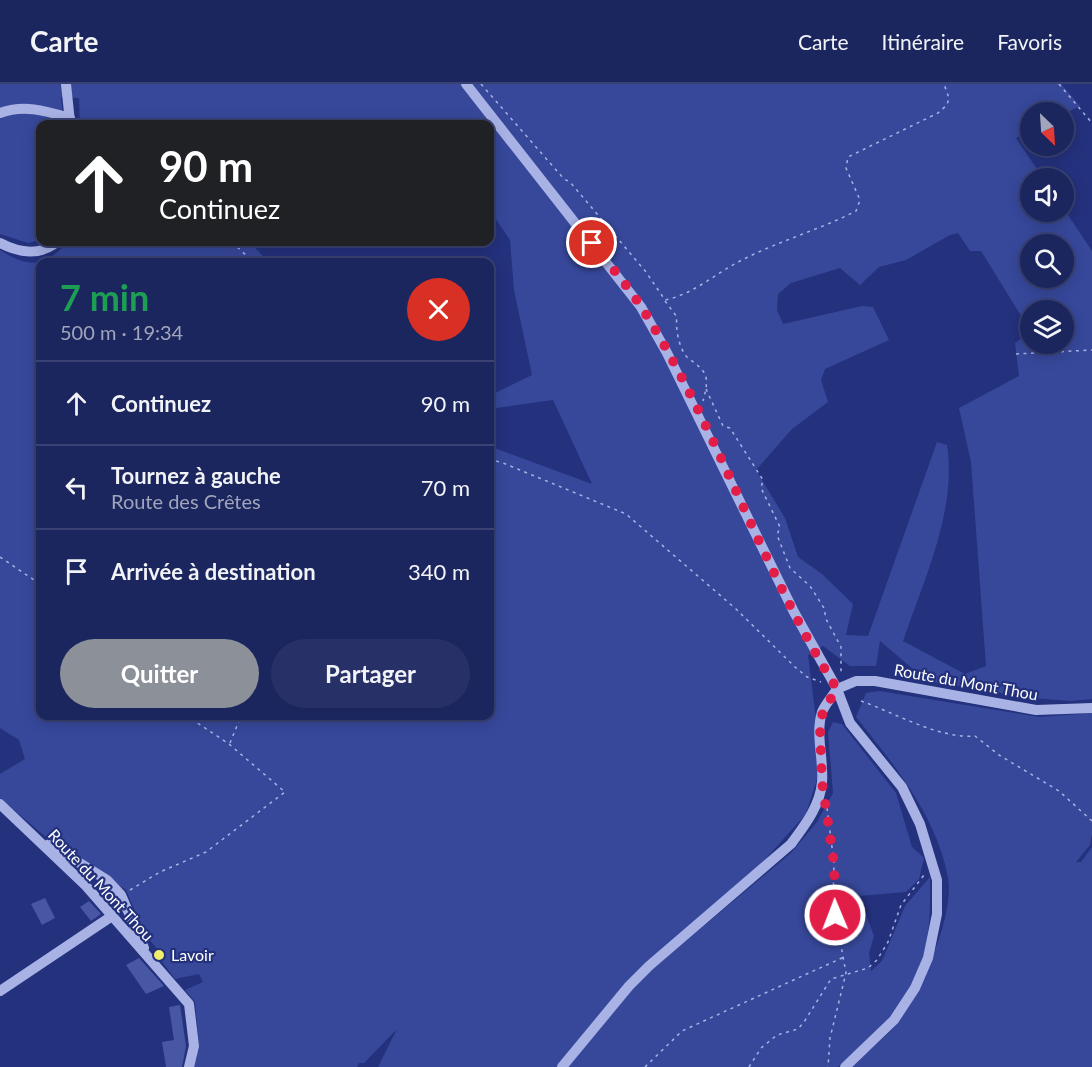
<!DOCTYPE html>
<html lang="fr">
<head>
<meta charset="utf-8">
<style>
	:root { --surface:#1b255e; --page:#283167; --text:#f1f3f6; --muted:#a0a5bc; --line:#394273; --accent:#8c9099 }
	body { margin:0; font-family:Lato,sans-serif; background:var(--page); color:var(--text); height:100vh; display:flex; flex-direction:column; font-size:22px; white-space:nowrap }
	* { box-sizing:border-box; margin:0 }
	p { font-size:20px; color:var(--muted) }
	.icon { flex:none; width:33px; height:33px; fill:none; stroke:currentColor; stroke-width:2; stroke-linecap:round; stroke-linejoin:round }
	.map { position:relative; flex:1; overflow:hidden }
	.panel { position:absolute; left:36px; top:174px; width:458px; height:462px; display:flex; flex-direction:column; background:var(--surface); border-radius:12px; box-shadow:0 3px 15px #0003,0 0 0 2px var(--line) }
	.panel>* { flex:none }
	.top-card { position:absolute; left:36px; top:36px; width:458px; height:126px; border-radius:12px; box-shadow:0 3px 15px #0003,0 0 0 2px var(--line); background:#202124; color:#fff; overflow:hidden }
	.needle { width:39px; rotate:155deg }
	.fabs { position:absolute; left:1020px; top:18px; display:grid; gap:12px }
	.fabs a { display:grid; place-items:center; width:54px; height:54px; border-radius:50%; background:var(--surface); box-shadow:0 3px 15px #0003,0 0 0 2px var(--line); font-size:30px }
	.pin { position:absolute; display:grid; place-items:center; width:51px; height:51px; color:#fff; margin:-26px; border:3px solid #fff; border-radius:50%; box-shadow:0 2px 6px #0007 }
	.me { position:absolute; width:66px; margin:-33px; rotate:359deg; stroke-linejoin:round; filter:drop-shadow(0 0 4px #0008) }
	.turn { display:flex; align-items:center; gap:21px; height:126px; padding:0 24px; font-size:27px }
	.turn .icon { width:78px; height:78px; stroke-width:2.5 }
	.turn b { display:block; font-size:42px; line-height:51px }
	.round { display:grid; place-items:center; flex:none; width:63px; height:63px; border-radius:32px; background:var(--page) }
	.headline { display:flex; align-items:center; justify-content:space-between; height:102px; padding:0 24px }
	h1 { font-size:36px; font-weight:700; line-height:45px; color:#1e9e55 }
	.button { display:flex; gap:12px; margin-top:auto; padding:12px 24px }
	.button a { flex:1; height:69px; border-radius:36px; background:var(--accent); color:#fff; font-size:24px; font-weight:700; line-height:69px; text-align:center }
	.button a+a { background:var(--page); color:var(--text) }
	ul { padding:0; list-style:none }
	li { display:flex; align-items:center; gap:18px; height:84px; padding:0 24px; border-top:2px solid var(--line) }
	li div { flex:1 }
	li b { display:block; font-size:22px }
	li em { font-style:normal }
	header { display:flex; align-items:center; gap:36px; box-sizing:border-box; height:84px; padding:0 30px; background:var(--surface); border-bottom:2px solid var(--line) }
	header strong { font-size:28px }
	nav { display:flex; gap:33px; margin-inline-start:auto; font-size:21px }
	.map>svg:first-child { display:block }
	.green { fill:#37489b; fill-rule:evenodd }
	.building { fill:#4857a4 }
	.lines { fill:none; stroke-linecap:round; stroke-linejoin:round }
	.path { stroke:#a8b2e5; stroke-width:1.5; stroke-dasharray:3 4.5; stroke-linecap:butt }
	.minor { stroke:#a8b2e5; stroke-width:10 }
	.route { stroke:#e11d48; stroke-width:10; stroke-dasharray:0 18 }
	.poi-dot { fill:#f0ef6b; stroke:#24317d; stroke-width:2 }
	.labels { text-anchor:middle; stroke-width:4.5; stroke-linejoin:round; paint-order:stroke }
	.street-label { font-size:16px; fill:#fff; stroke:#24317d }
	.poi-label { font-size:16px; fill:#fff; stroke:#24317d; text-anchor:start }
</style>
</head>
<body>
<header>
<strong>Carte</strong>
<nav><a>Carte</a><a>Itinéraire</a><a>Favoris</a></nav>
</header>
<div class="map">
<svg width="1092" height="983" viewBox="0 0 1092 983">
	<rect width="100%" height="100%" fill="#24317d"/>
	<path class="green" d="M0,0H1061L1080,22L1064,30L1030,28V46L1016,54L1043,94H1030V128H1064V125L1092,167V615L1071,617L1031,614L927,597L880,557L876,582H850L823,562L808,571L817,643V695L806,730L751,791L665,864L558,983H378L397,945L364,979H359L357,983H194L199,963L195,918L185,906L203,898L199,890L175,895L160,875L162,870L145,851L126,806L47,754L0,714V690L25,675L19,656L0,644V166C28,184 45,184 67,158H262L254,163L269,178H40V632H489V362L592,400L553,316L489,325V312L532,291L514,206L510,156L489,125V40H80L79,14L61,13L64,40H40V156L28,159L0,150ZM958,149L970,167H981L1030,246V226H1064V260H1030V249L1015,259L1019,292L959,324L971,378L986,582L965,590L903,557C924,495 957,427 947,361L937,358L868,552L846,551L853,520L822,490L798,473L785,434L756,386L792,345L828,318L821,296L825,285L889,256L873,223L862,222L783,240L777,226L778,210L791,199L840,184L860,201L879,183L906,176L950,151ZM1030,160H1064V194H1030Z
		M879,607L1039,633L1092,629V750L1090,761L1076,778H1081L1092,763V983H851C866,968 887,953 900,935C921,904 955,832 948,794C937,732 894,681 856,633L866,609Z
		M833,638L842,640L896,709L912,763L924,774L919,795L906,808L859,812L874,852L869,869L871,887L882,877L905,822L930,793C931,844 928,898 890,936C874,953 855,967 838,983H567L632,902L791,769L817,738L833,709L828,648Z"/>
	<path class="building" d="M45,814L55,834L42,841L31,820Z
		M89,817L101,830L91,837L80,823Z
		M139,874L164,902L146,910L126,881Z
		M180,921L186,962L182,983H166L162,958L174,956L169,923Z"/>
	<g class="lines">
		<path class="path" d="M481,0L564,95L570,98L646,188L665,216C695,210 718,187 746,174C782,156 821,145 856,127L860,116L846,84L848,73L938,29L947,21L949,14L944,0
			M1059,0L1092,39
			M80,35L101,40
			M232,158L253,178
			M665,217L677,233C675,243 679,266 688,274C707,288 710,291 703,317
			M1016,270L1092,266
			M706,305L723,342L730,344L763,396L761,404L780,443L777,451L790,484L810,502L824,524L826,535L841,563V588
			M489,375L503,379L626,430L736,525L795,583L807,593L821,598
			M0,473L40,500
			M861,617C895,629 939,655 975,652L999,671L1059,707L1092,737
			M230,659L241,632
			M827,724L834,779L833,818L846,889L830,954L828,983
			M130,806L160,788L206,768L285,708L229,660L187,632
			M645,983L682,947L844,873
			M749,983L761,964L777,951L798,945L804,938L831,895L868,884L877,876L888,858L901,821L924,791"/>
		<path class="minor" d="M66,0L70,38
			M466,0L641,223L667,269L794,528L837,605L850,639L902,703L920,740L937,796V830L928,874L915,904L894,936L845,983
			M0,29C24,20 46,27 70,34
			M0,159C19,169 40,172 57,158
			M837,605L856,597H875L1036,626L1092,624
			M0,720L86,802L189,920L194,962L189,983
			M49,760L107,796L121,811L144,864
			M0,907L112,832
			M562,983L629,902L649,882L791,760C805,741 820,722 822,698C824,676 815,650 822,628C825,620 833,612 837,605"/>
	</g>
	<g class="lines">
		<path class="route" d="M592,159C609,180 627,201 642,224C718,344 761,485 837,605L823,627L820,643L822,698L834,779L835,831"/>
	</g>
	<circle class="poi-dot" cx="159" cy="871" r="6"/>
	<g class="labels">
		<g class="street-label">
			<text transform="translate(966 598) rotate(10)" y="6">Route du Mont Thou</text>
			<text transform="translate(101 801) rotate(47)" y="6">Route du Mont Thou</text>
		</g>
		<g class="poi-label">
			<text x="171" y="877">Lavoir</text>
		</g>
	</g>
</svg>
<div class="fabs">
<a><svg class="needle" viewBox="-14 -14 28 28"><path d="M0-13l5 13h-10z" fill="#e53935"/><path d="M0 13l5-13h-10z" fill="#a0a5bc"/></svg></a>
<a><svg class="icon" aria-label="sound" viewBox="0 0 24 24"><path d="M4 9h4l5-4v14l-5-4H4zM17 9q2 3 0 6"/></svg></a>
<a><svg class="icon" aria-label="search" viewBox="0 0 24 24"><circle cx="10" cy="10" r="6"/><path d="M15 15l6 6"/></svg></a>
<a><svg class="icon" aria-label="layers" viewBox="0 0 24 24"><path d="M12 4l9 5-9 5-9-5zM3 14l9 5 9-5"/></svg></a>
</div>
<div class="pin" style="left:592px;top:159px;background:#d93025"><svg class="icon" aria-label="arrive" viewBox="0 0 24 24"><path d="M6 21V4h12l-3 4 3 4H6"/></svg></div>
<svg class="me" style="left:835px;top:831px" viewBox="-20 -20 40 40"><circle r="17" fill="#e11d48" stroke="#fff" stroke-width="3"/><path d="M0-11L8 9 0 5-8 9z" fill="#fff"/></svg>
<div class="top-card">
<div class="turn"><svg class="icon" aria-label="ahead" viewBox="0 0 24 24"><path d="M12 20V5M6 11l6-6 6 6"/></svg><div><b>90 m</b>Continuez</div></div>
</div>
<section class="panel">
<div class="headline"><div><h1>7 min</h1><p>500 m · 19:34</p></div><a class="round" style="background:#d93025;color:#fff"><svg class="icon" aria-label="close" viewBox="0 0 24 24"><path d="M6 6l12 12M18 6L6 18"/></svg></a></div>
<ul>
<li><svg class="icon" aria-label="ahead" viewBox="0 0 24 24"><path d="M12 20V5M6 11l6-6 6 6"/></svg><div><b>Continuez</b></div><em>90 m</em></li>
<li><svg class="icon" aria-label="left" viewBox="0 0 24 24"><path d="M17 20v-9H6M10 6l-5 5 5 5"/></svg><div><b>Tournez à gauche</b><p>Route des Crêtes</p></div><em>70 m</em></li>
<li><svg class="icon" aria-label="arrive" viewBox="0 0 24 24"><path d="M6 21V4h12l-3 4 3 4H6"/></svg><div><b>Arrivée à destination</b></div><em>340 m</em></li>
</ul>
<div class="button"><a>Quitter</a><a>Partager</a></div>
</section>
</div>
</body>
</html>
